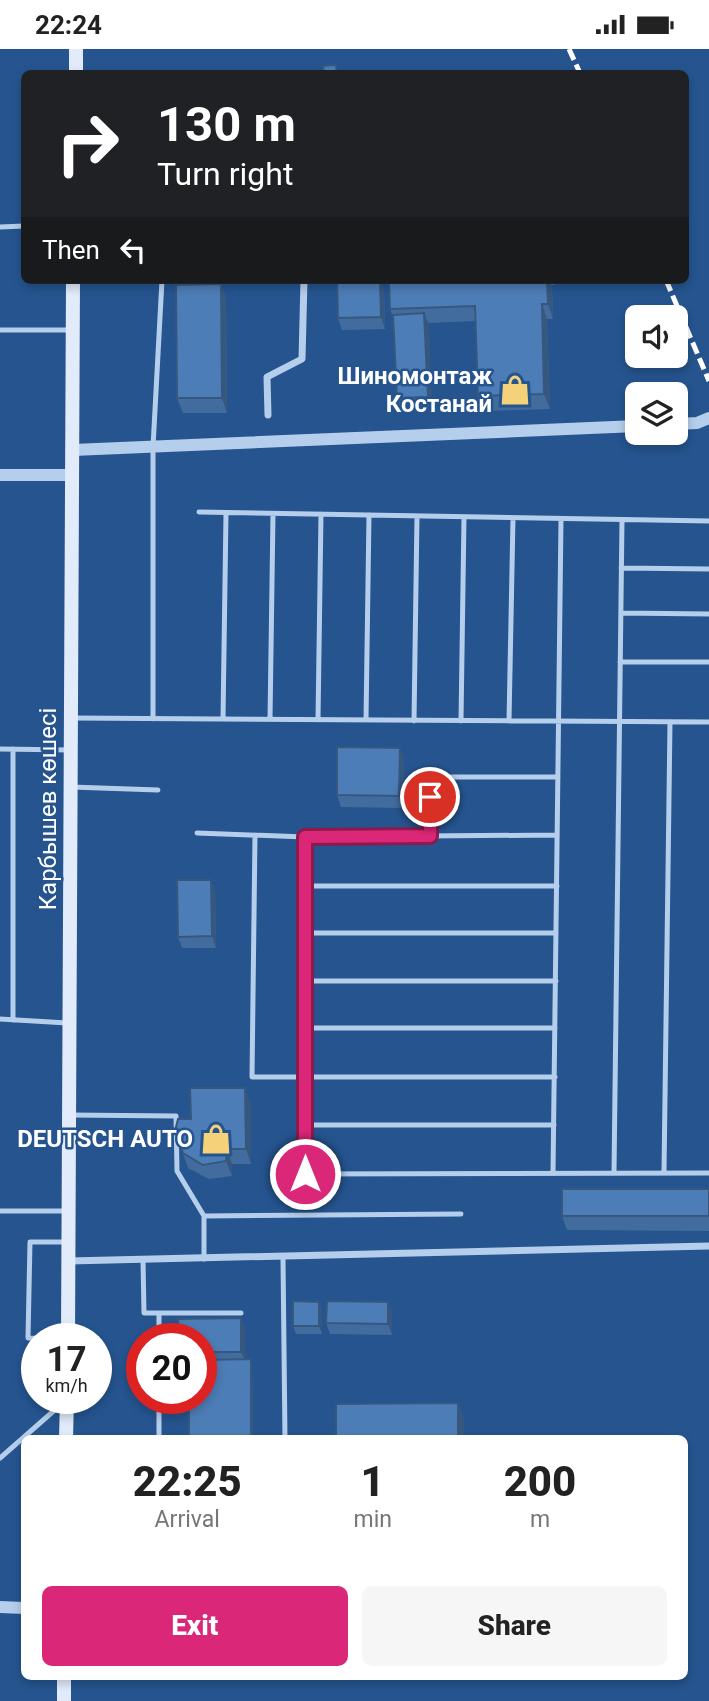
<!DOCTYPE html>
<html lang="en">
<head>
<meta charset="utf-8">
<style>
	:root { --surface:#fff; --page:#f6f6f6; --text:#222; --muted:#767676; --accent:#db2777 }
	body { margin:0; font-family:Roboto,sans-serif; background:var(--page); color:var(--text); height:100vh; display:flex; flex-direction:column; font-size:26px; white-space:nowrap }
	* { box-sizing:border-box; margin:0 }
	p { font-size:23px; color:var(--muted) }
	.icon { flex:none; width:38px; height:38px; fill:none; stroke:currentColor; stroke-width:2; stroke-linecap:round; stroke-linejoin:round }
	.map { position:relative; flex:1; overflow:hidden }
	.side { position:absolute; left:21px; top:1386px; width:667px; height:245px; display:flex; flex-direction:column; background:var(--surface); border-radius:10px; box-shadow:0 4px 10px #0003 }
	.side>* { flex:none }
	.guide { position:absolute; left:21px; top:21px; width:668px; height:214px; border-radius:10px; box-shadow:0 4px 10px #0003; background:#202124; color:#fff; overflow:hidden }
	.tools { position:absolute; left:625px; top:256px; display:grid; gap:14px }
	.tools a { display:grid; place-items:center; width:63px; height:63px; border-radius:10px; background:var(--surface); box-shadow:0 4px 10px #0003; font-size:35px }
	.speed { position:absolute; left:21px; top:1274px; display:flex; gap:14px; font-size:35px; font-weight:700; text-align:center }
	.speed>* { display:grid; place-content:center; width:91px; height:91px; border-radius:50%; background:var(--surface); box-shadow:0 4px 10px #0003; line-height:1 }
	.speed small { font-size:18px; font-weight:400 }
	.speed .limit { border:10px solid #d22; background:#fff; color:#111 }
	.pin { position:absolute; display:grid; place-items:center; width:60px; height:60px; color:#fff; margin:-30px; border:4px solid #fff; border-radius:50%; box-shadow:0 2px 7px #0007 }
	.me { position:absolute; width:77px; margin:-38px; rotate:0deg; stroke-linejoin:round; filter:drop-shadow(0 0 5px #0008) }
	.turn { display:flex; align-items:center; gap:24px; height:147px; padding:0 21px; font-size:32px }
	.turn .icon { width:91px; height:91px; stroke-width:2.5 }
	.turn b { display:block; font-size:49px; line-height:60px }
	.then { display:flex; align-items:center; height:66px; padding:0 21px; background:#0003; gap:14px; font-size:26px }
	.eta { display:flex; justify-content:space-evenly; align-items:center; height:119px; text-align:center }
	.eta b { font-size:42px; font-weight:800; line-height:49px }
	.primary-button { display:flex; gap:14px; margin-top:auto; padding:14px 21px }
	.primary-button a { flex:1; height:80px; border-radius:10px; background:var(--accent); color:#fff; font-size:28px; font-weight:800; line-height:80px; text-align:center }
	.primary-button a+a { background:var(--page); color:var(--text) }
	.status { display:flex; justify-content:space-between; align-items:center; height:49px; padding:0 35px; background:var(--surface); direction:ltr }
	.status svg { height:19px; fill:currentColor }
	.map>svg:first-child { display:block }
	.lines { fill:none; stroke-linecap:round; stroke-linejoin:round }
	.service { stroke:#b5ceec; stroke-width:5 }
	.minor { stroke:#b5ceec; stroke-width:7 }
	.tertiary { stroke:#b5ceec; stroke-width:12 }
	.secondary { stroke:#e1ebf9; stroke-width:14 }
	.rail { stroke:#fff; stroke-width:5; stroke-dasharray:12 5; stroke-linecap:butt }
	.wall { fill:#426c9d }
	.shaded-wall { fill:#36587f }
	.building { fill:#4d7db6; stroke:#36587f; stroke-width:2 }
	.route-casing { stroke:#8e194d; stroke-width:18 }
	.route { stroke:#db2777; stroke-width:12 }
	.labels { text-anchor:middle; stroke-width:5; stroke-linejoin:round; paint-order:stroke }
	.poi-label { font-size:24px; font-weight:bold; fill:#fff; stroke:#25548f; text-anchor:end }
	.street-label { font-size:24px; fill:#fff; stroke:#25548f }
</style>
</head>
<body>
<div class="status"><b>22:24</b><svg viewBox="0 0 49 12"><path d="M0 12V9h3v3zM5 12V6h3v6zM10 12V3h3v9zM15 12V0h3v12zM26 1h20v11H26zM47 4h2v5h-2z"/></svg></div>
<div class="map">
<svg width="709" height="1652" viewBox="0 0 709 1652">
	<rect width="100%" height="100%" fill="#25548f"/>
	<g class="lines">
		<path class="service" d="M0,178L24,177
			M0,281H70
			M199,463L709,472
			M621,519L709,520
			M621,564L709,565
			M620,613H709
			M72,669L709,673
			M153,670V398L162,231
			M223,670L226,464
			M270,670L273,465
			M318,671L321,465
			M366,671L369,466
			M414,672L417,467
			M461,672L464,468
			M509,672L513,469
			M0,700L70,701
			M71,738L158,741
			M197,784L305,788L557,786
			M255,786L252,1028H555
			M430,787V728H558
			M305,788V1125L709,1124
			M305,837H557
			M305,884H556
			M305,932H556
			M0,970L67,974
			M13,971V700
			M305,979H555
			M70,1066L176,1067L177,1122L204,1167L461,1165
			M305,1076H554
			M553,1124L561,470
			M614,1124L622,471
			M664,1124L670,673
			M0,1162H65
			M283,1209L285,1390
			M204,1210V1167
			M143,1211L144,1264H241
			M60,1290L28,1289L30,1193H68
			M159,1290V1264
			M159,1390V1349
			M0,1409L65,1352"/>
		<path class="minor" d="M268,366L267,328L302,310L304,231
			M69,1212L709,1197"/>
		<path class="tertiary" d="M676,375L697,374L709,369
			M73,401L637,377
			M0,426H73
			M0,1558L24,1559"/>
		<path class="secondary" d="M76,24V0
			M68,1290L73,231
			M66,1390L67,1349
			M64,1652V1628"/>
		<path class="rail" d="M569,0L580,24
			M666,231L709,332"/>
	</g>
	<path class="wall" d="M381,231H555V236H550L552,240L553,270H547L550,360L483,362L478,347L476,272L428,274L432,360L401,361L397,349L394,271L390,260L389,233H382Z
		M221,235L226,250L227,364H183L177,349Z
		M384,241L385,280L342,281L338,269Z
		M404,710L403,759L341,758L337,746Z
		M215,842L216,899H182L178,888Z
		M251,1054V1115H232V1127L209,1130L188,1119L175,1082L191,1070Z
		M709,1140V1182L567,1181L562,1167Z
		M319,1253L322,1261V1285H296L293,1277Z
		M388,1253L392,1264V1286L330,1285L326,1274Z
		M245,1280V1310L252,1314L253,1390H189L201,1349V1290Z"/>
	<path class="shaded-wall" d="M380,231L384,241L385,280L381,268Z
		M547,231H549L552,240L553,270L548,255Z
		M221,235L226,250L227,364L222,349Z
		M542,255L547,270L550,360L544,345Z
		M424,264L429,276L432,360L428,348Z
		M400,699L404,710L403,759L399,747Z
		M211,831L215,842L216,899L212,887Z
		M245,1039L251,1054V1115L246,1100Z
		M227,1100L232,1115V1127L226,1112Z
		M319,1253L322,1261V1285L319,1277Z
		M388,1253L392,1264V1286L388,1275Z
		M241,1269L245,1280L246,1314L241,1303Z
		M251,1310L252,1314L253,1390H251Z
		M458,1354L464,1369V1390H458Z"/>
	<path class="building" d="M336,16L337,24H324L323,17Z
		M294,23H305V24H294Z
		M337,231H380L381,268L338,269Z
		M389,231H547L548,255H542L544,345L478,347L475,257L390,260Z
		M221,235L222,349H177L176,236Z
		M424,264L428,348L397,349L393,266Z
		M337,698L400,699L399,747L337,746Z
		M177,831H211L212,887L178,888Z
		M190,1039H245L246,1100H227L226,1112L203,1116L183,1104L175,1082L178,1070H191Z
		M562,1140H709V1167H562Z
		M293,1252L319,1253V1277H293Z
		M327,1252L388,1253V1275L326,1274Z
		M241,1269V1303H201V1290H179L178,1270Z
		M251,1310V1390H189V1349H201V1311Z
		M458,1354V1390H336V1355Z"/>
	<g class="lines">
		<g class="route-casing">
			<path id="route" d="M305,1125V788L430,787V748"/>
		</g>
		<use href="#route" class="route"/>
	</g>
	<defs>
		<g id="shop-bare" transform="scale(2.415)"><path d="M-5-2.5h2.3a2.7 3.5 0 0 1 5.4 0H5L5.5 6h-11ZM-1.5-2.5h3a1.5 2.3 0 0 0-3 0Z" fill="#f5d179" stroke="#25548f" stroke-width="2.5" paint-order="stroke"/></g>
	</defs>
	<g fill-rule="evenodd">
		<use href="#shop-bare" x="515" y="341"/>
		<use href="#shop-bare" x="216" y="1090"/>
	</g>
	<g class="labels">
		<g class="poi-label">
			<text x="492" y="335">Шиномонтаж<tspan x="492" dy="28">Костанай</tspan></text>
			<text x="193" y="1098">DEUTSCH AUTO</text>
		</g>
		<g class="street-label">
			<text transform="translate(48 760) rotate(-90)" y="8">Карбышев көшесі</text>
		</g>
	</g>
</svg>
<div class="tools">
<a><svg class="icon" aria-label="sound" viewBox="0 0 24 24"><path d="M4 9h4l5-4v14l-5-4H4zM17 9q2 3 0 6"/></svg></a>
<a><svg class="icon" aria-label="layers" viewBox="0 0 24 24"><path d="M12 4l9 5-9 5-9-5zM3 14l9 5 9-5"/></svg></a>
</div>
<div class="speed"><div>17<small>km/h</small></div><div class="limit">20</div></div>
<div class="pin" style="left:430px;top:748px;background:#d93025"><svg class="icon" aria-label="arrive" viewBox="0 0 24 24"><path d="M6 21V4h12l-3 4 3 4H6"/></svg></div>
<svg class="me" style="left:305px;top:1125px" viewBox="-20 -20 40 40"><circle r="17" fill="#db2777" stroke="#fff" stroke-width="3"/><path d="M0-11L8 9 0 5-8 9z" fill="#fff"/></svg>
<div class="guide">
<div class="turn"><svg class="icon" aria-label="right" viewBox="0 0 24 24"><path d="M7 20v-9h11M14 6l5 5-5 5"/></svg><div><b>130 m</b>Turn right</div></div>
<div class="then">Then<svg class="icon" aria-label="left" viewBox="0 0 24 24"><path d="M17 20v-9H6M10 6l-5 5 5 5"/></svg></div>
</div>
<section class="side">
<div class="eta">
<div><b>22:25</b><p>Arrival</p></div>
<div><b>1</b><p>min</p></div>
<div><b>200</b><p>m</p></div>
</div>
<div class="primary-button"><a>Exit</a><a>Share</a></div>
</section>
</div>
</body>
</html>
